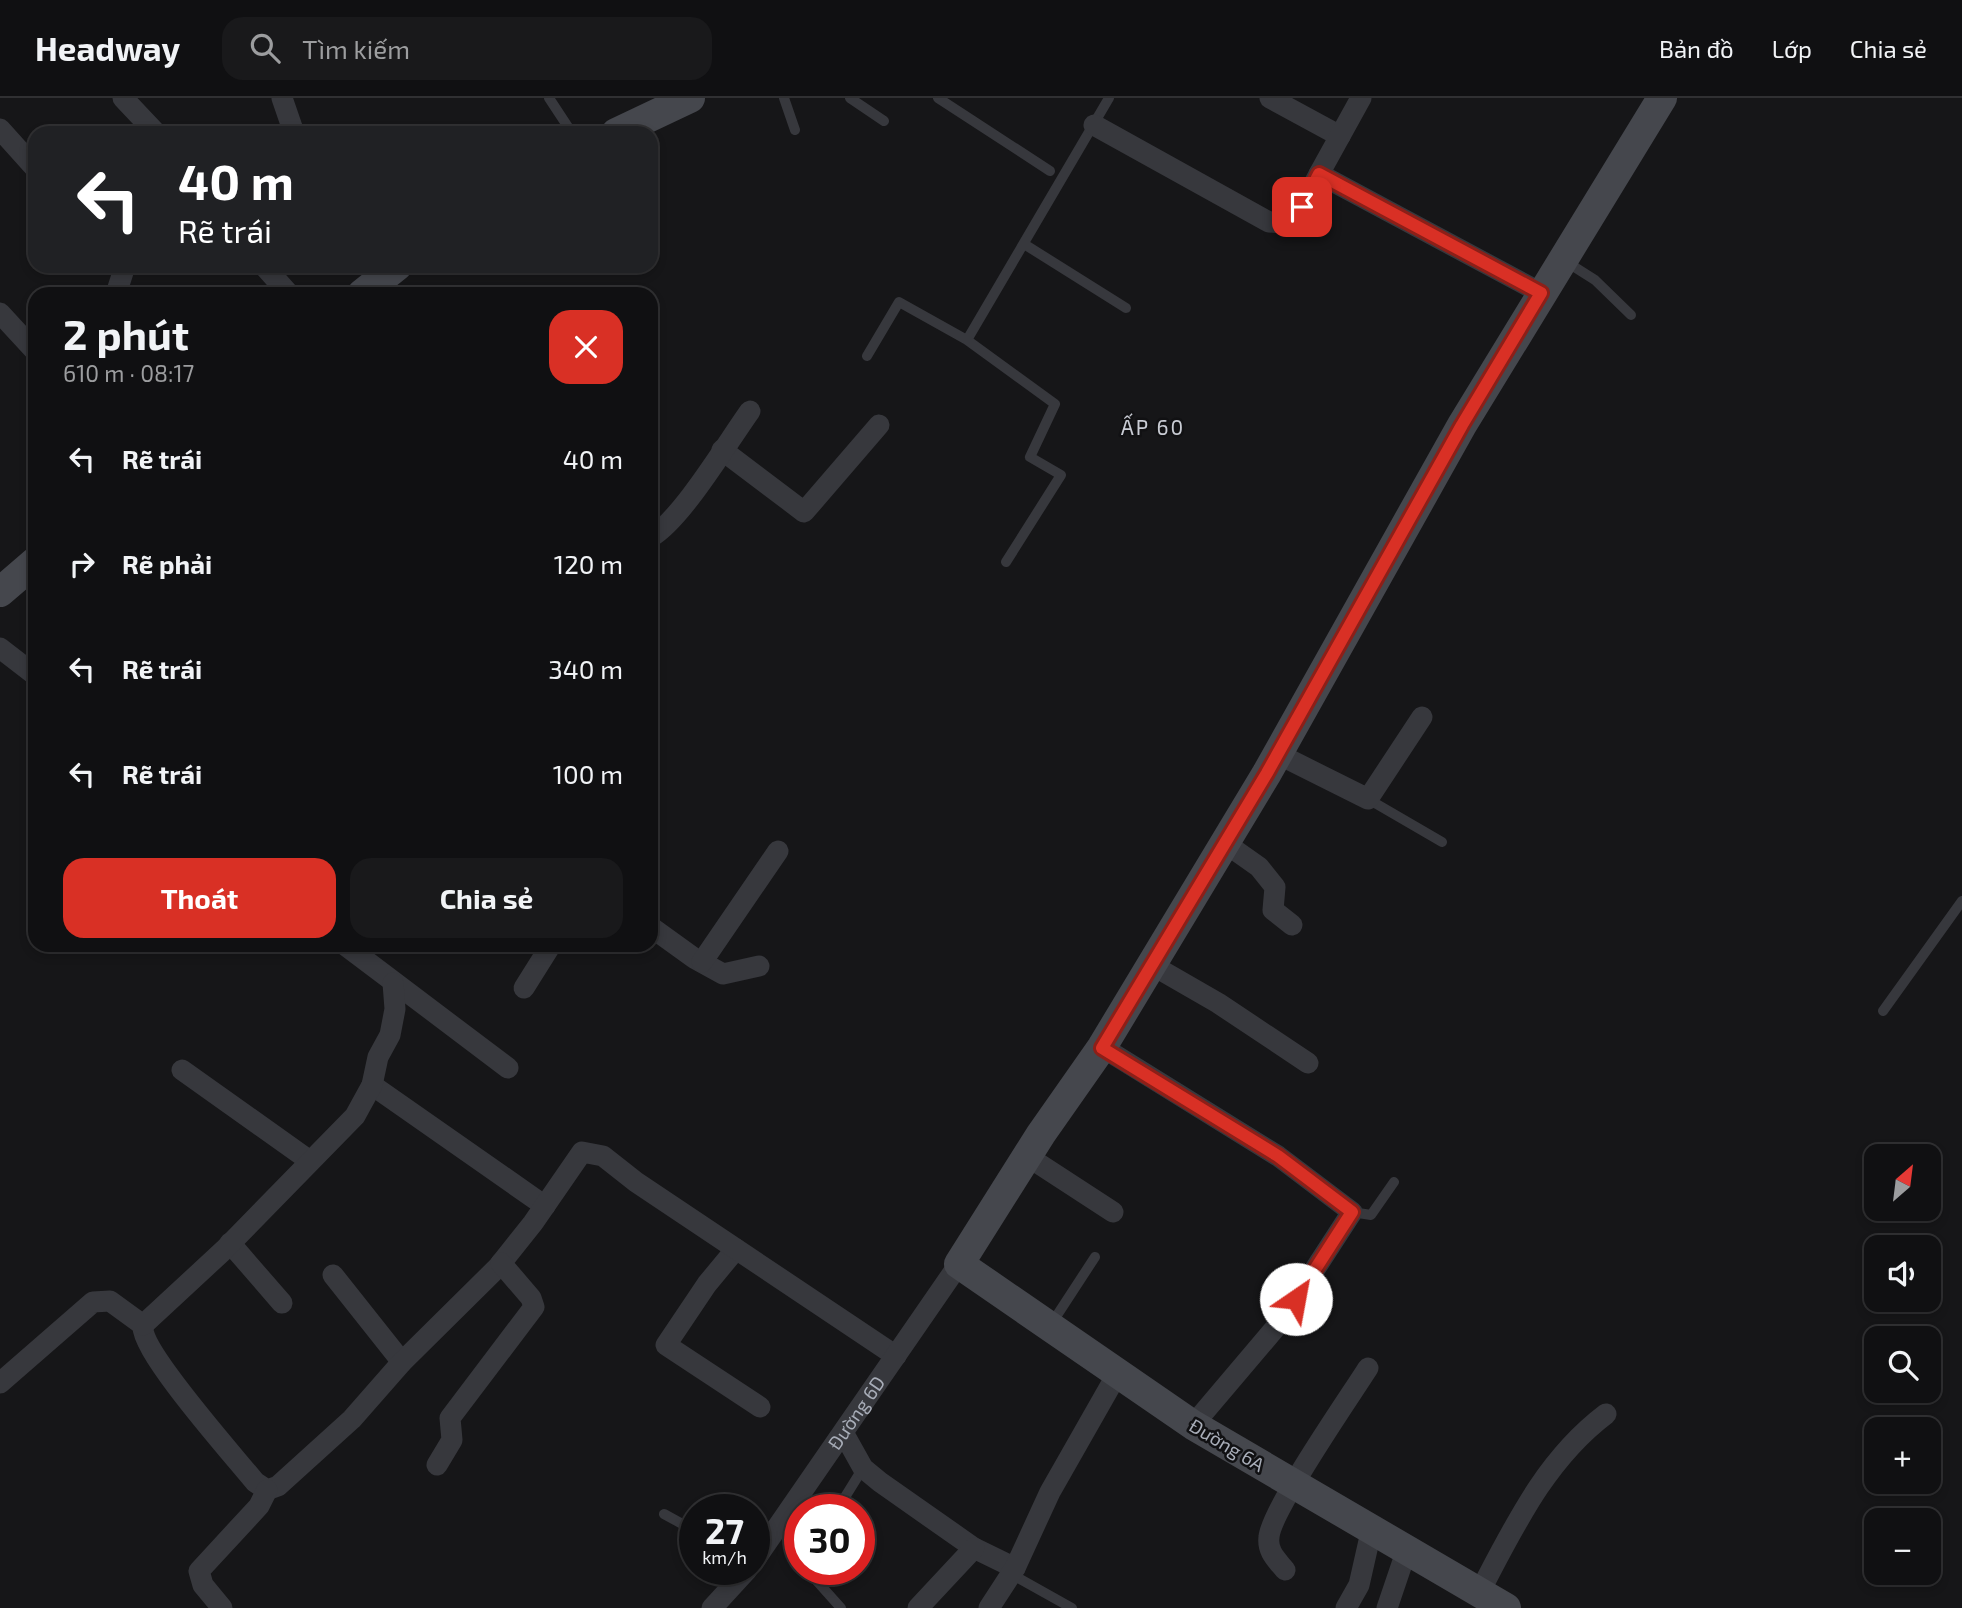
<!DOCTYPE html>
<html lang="vi">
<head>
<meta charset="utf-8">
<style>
	:root { --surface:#101012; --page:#19191b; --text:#f1f3f6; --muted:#9c9d9f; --line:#303032; --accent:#d93025 }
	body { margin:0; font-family:"Exo 2",sans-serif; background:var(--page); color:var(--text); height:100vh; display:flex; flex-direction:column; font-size:26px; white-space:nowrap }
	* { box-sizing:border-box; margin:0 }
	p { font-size:23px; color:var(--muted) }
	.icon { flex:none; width:38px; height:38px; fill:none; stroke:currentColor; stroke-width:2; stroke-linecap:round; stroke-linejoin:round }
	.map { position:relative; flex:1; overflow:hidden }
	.details { position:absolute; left:28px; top:189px; width:630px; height:665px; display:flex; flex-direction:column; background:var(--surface); border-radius:21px; box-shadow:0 4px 10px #0003,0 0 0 2px var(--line) }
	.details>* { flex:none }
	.hud { position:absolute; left:28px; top:28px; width:630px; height:147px; border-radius:21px; box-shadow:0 4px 10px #0003,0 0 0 2px var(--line); background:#202124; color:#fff; overflow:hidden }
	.needle { width:46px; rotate:28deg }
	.tools { position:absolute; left:1864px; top:1046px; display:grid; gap:14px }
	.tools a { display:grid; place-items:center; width:77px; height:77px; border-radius:14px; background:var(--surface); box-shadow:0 4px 10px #0003,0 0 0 2px var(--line); font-size:35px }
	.speed { position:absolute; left:679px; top:1396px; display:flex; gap:14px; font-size:35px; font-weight:700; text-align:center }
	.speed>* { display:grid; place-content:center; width:91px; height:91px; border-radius:50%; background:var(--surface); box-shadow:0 4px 10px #0003,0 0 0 2px var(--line); line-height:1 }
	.speed small { font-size:18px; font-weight:400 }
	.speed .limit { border:10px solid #d22; background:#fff; color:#111 }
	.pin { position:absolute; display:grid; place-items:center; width:60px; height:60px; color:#fff; margin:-30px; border-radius:14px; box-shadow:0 4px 10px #0006 }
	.me { position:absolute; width:77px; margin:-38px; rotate:33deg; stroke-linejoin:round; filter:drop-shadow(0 0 5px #0008) }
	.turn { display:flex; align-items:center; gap:24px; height:147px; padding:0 35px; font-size:32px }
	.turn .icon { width:91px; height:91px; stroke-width:2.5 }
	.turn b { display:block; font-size:49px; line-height:60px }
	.round { display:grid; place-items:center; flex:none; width:74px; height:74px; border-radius:21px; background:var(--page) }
	.head { display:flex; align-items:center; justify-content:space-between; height:119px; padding:0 35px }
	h1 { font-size:42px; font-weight:700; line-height:52px }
	.button { display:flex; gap:14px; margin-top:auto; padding:14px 35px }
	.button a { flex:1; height:80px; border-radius:21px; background:var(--accent); color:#fff; font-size:28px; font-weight:700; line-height:80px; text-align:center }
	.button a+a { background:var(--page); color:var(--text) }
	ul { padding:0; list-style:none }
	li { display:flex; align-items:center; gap:21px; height:105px; padding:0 35px }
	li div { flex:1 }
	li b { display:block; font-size:26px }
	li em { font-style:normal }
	header { display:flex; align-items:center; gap:42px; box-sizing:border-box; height:98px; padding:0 35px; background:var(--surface); border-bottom:2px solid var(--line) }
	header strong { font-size:33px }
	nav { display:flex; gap:38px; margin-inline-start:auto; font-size:24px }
	.search { width:490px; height:63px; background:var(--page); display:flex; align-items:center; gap:18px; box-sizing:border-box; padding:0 24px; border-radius:21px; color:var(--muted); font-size:26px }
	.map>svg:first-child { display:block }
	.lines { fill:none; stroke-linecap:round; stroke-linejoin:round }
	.lane { stroke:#37383d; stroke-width:10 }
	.street { stroke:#37383d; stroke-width:21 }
	.secondary { stroke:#45474d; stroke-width:30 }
	.route-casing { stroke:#8d1f18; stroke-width:18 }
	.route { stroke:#d93025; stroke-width:12 }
	.labels { text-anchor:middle; stroke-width:5; stroke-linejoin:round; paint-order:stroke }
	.street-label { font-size:19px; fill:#a8adb8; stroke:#111113 }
	.neighbourhood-label { font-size:21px; letter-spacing:2px; fill:#c9ccd4; stroke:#111113 }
</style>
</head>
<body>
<header>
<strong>Headway</strong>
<div class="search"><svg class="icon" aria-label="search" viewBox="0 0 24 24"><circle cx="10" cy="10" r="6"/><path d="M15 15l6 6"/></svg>Tìm kiếm</div>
<nav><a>Bản đồ</a><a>Lớp</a><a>Chia sẻ</a></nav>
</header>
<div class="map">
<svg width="1962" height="1510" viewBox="0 0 1962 1510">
	<rect width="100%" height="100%" fill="#161618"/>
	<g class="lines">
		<path class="lane" d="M549,0L572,35
			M784,0L795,32
			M850,0L884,23
			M938,0L1050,73
			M1024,146L1126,210
			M1565,163L1595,182L1631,217
			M967,242L1109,0
			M867,258L899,204L967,242L1055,306L1030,359L1061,377L1006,464
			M1368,701L1442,744
			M1883,913L1962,803
			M1352,1114L1371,1117L1394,1084
			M1050,1228L1095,1159
			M837,1412L863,1370
			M664,1416L695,1433
			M807,1472L841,1510
			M1011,1476L1072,1510"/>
		<g class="street">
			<path d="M123,0L156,35"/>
			<path d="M282,0L294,35"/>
			<path d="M1270,0L1340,38"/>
			<path d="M1094,27L1269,124L1293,126L1319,76L1541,195"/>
			<path d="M0,31L35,70"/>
			<path d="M1319,76L1361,0"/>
			<path d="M264,168L289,196"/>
			<path d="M116,196L125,168"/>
			<path d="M0,215L35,253"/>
			<path d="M722,352L804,414L879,327"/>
			<path d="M651,439C682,421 727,345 750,313"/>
			<path d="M0,550L35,577"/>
			<path d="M1278,656L1368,701L1422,619"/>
			<path d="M1225,745L1259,769L1275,789L1273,812L1292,827"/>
			<path d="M651,829L694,860L723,876L759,868"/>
			<path d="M345,847L508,970"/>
			<path d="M702,864L778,753"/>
			<path d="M1152,867L1218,905L1308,965"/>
			<path d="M524,890L551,847"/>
			<path d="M1102,949L1278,1058L1352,1114L1282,1222L1193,1327"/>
			<path d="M182,972L310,1063"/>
			<path d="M372,987L545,1108"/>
			<path d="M1027,1058L1113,1114"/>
			<path d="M230,1145L282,1205"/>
			<path d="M736,1151L707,1186L666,1247L760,1309"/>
			<path d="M333,1177L402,1264"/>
			<path d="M143,1227C139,1252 235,1359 255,1384L267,1392L278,1388L352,1321L402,1264L498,1169L533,1125L582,1054L603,1058L636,1084L896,1258"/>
			<path d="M0,1285L93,1204L110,1203L143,1227L224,1152L355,1018L372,987L378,959L390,937L395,911L393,885"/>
			<path d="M844,1336L863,1370L880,1384L974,1450L1015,1470"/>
			<path d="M437,1367L452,1342L450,1320L534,1209L531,1200L501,1165"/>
			<path id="s1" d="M754,1463L959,1166"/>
			<path d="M1285,1472C1277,1462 1267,1454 1269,1439C1271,1412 1349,1300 1368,1270"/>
			<path d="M1479,1495C1514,1429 1545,1362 1606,1316"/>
			<path d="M222,1510L203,1487L199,1473L259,1408L267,1392"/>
			<path d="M712,1510L747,1472"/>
			<path d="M918,1510L974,1450"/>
			<path d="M989,1510L1015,1470L1050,1394L1116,1278"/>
			<path d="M1346,1510L1359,1487L1371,1434"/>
			<path d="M1387,1510L1406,1454"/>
		</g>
		<path class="secondary" d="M616,35L690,0
			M362,196L397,168
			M0,494L35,464
			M1506,1510L1193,1327L959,1166L1041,1036L1102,949L1267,675L1462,327L1662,0"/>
	</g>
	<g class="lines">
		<g class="route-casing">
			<path id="route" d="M1296,1201L1352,1114L1278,1058L1102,950L1267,675L1462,327L1541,195L1319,76L1302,109"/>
		</g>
		<use href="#route" class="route"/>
	</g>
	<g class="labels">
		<g class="street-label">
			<text dy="7" stroke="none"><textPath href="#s1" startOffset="180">Đường 6D</textPath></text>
			<text transform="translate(1227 1347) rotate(31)" y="7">Đường 6A</text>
		</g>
		<g class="neighbourhood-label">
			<text x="1153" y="337">ẤP 60</text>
		</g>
	</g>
</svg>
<div class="tools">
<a><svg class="needle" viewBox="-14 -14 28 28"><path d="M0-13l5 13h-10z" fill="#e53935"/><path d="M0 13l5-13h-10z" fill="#9c9d9f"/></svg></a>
<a><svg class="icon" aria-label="sound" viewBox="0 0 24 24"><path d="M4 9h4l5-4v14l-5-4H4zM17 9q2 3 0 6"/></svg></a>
<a><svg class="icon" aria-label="search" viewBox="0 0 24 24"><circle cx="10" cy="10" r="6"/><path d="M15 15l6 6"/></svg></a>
<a>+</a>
<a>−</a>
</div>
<div class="speed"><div>27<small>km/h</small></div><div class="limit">30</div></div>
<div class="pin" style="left:1302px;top:109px;background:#d93025"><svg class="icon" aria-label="arrive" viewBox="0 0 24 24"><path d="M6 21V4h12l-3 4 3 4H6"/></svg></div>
<svg class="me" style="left:1296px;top:1201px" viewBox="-20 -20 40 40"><circle r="19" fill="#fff"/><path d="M0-13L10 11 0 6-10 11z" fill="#d93025"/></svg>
<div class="hud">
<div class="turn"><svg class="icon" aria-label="left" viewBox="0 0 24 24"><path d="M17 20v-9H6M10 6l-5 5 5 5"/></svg><div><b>40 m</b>Rẽ trái</div></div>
</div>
<section class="details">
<div class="head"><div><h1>2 phút</h1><p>610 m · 08:17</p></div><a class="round" style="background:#d93025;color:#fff"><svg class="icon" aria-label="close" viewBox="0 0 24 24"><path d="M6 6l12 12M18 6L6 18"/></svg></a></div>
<ul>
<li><svg class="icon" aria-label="left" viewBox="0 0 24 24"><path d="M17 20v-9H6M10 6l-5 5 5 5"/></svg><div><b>Rẽ trái</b></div><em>40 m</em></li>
<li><svg class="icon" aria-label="right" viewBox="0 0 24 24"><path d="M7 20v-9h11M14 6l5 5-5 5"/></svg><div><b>Rẽ phải</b></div><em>120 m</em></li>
<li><svg class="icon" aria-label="left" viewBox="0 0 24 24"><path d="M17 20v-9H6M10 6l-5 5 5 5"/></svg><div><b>Rẽ trái</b></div><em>340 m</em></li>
<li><svg class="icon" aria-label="left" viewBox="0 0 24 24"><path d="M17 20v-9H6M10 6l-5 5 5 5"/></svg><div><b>Rẽ trái</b></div><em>100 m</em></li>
</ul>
<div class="button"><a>Thoát</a><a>Chia sẻ</a></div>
</section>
</div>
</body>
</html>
